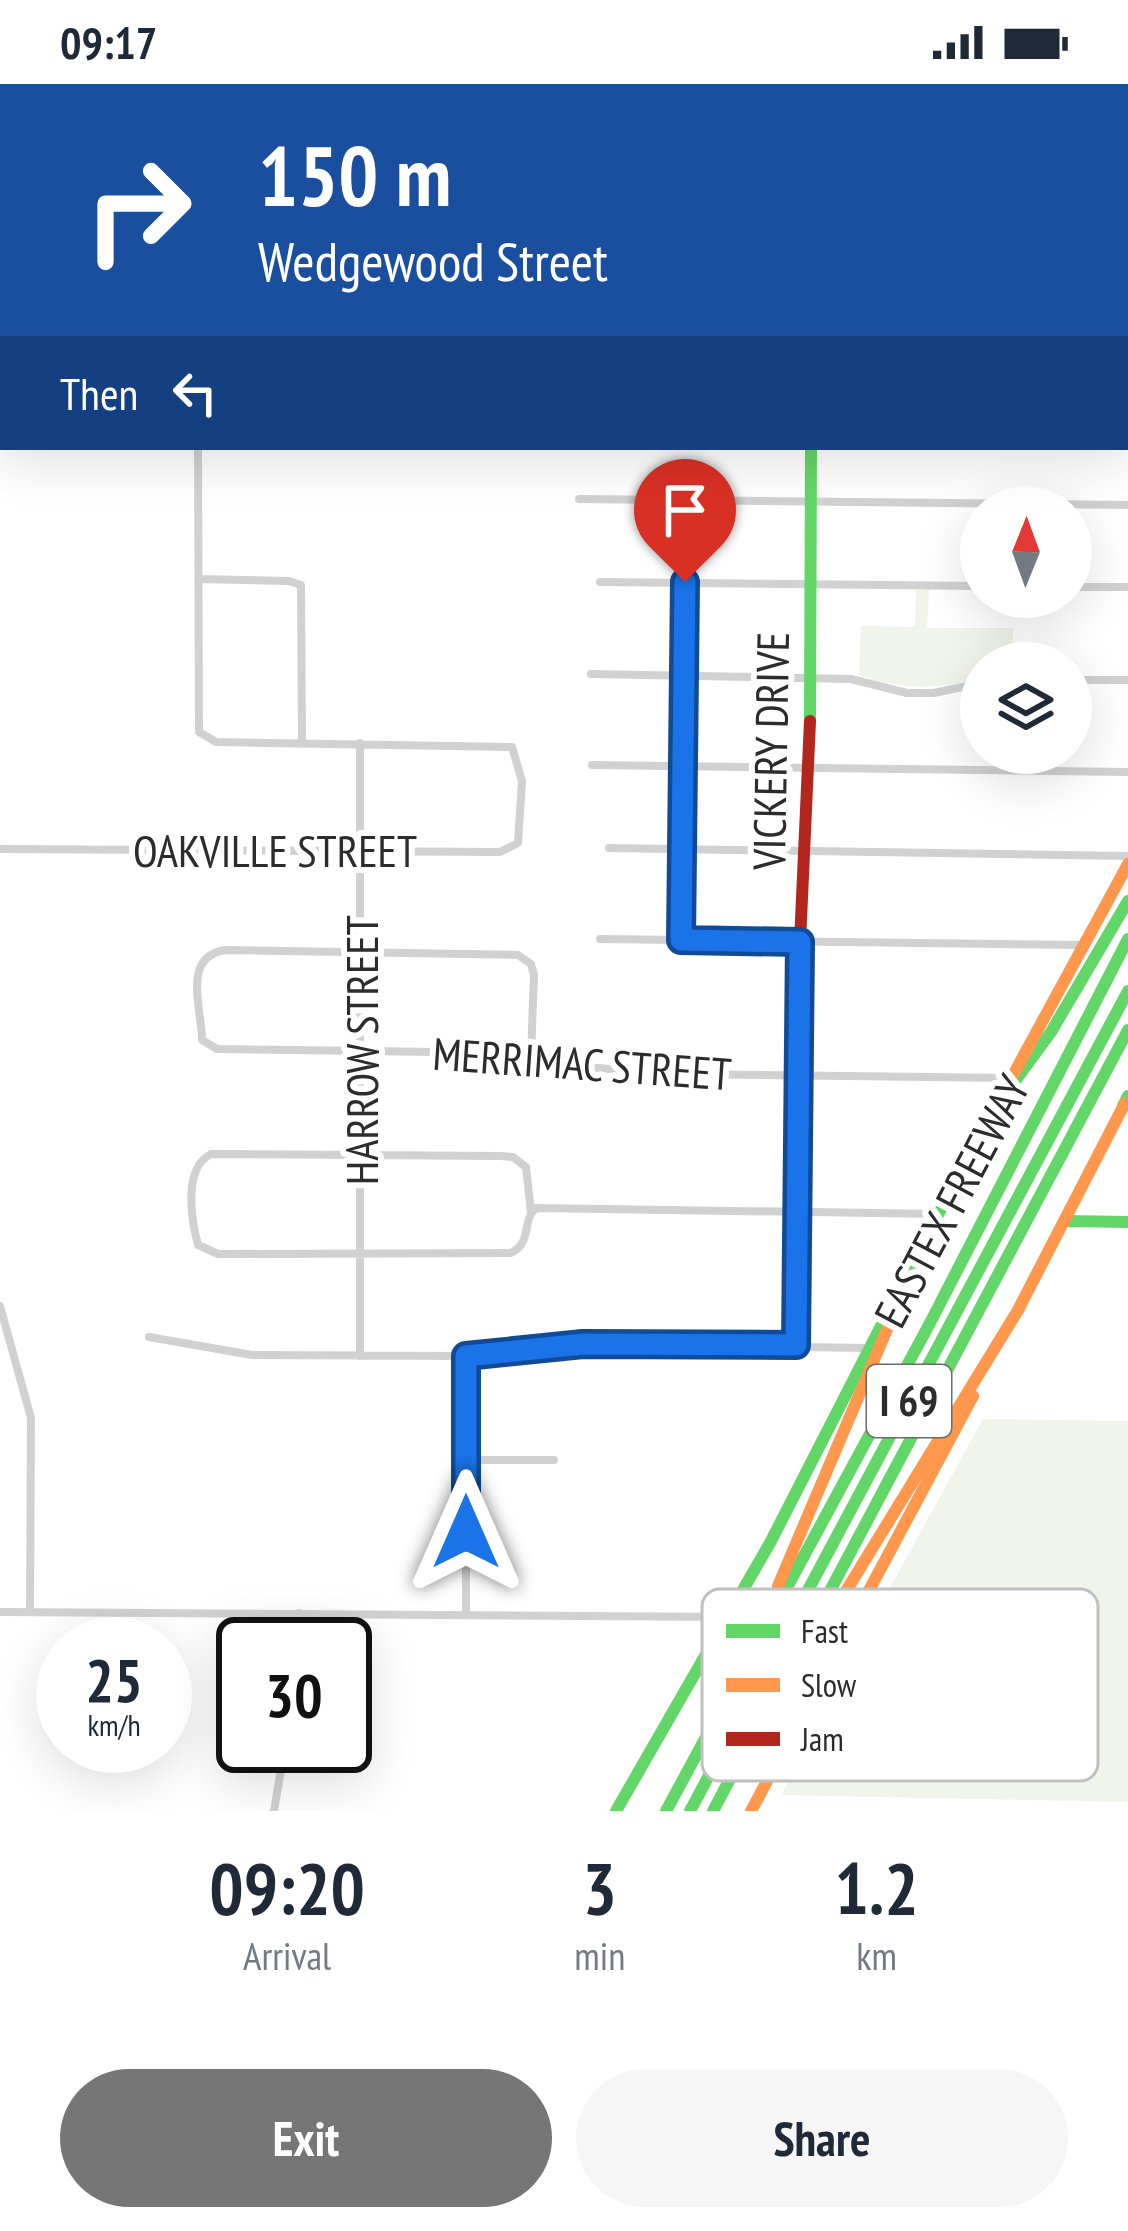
<!DOCTYPE html>
<html lang="en">
<head>
<meta charset="utf-8">
<style>
	:root { --surface:#fff; --page:#f6f6f7; --text:#1f2937; --muted:#747a83; --accent:#767676 }
	body { margin:0; font-family:"PT Sans Narrow",sans-serif; background:var(--page); color:var(--text); height:100vh; display:flex; flex-direction:column; font-size:45px; white-space:nowrap }
	* { box-sizing:border-box; margin:0 }
	p { font-size:39px; color:var(--muted) }
	.icon { flex:none; width:66px; height:66px; fill:none; stroke:currentColor; stroke-width:2; stroke-linecap:round; stroke-linejoin:round }
	.map { position:relative; height:1727px; overflow:hidden }
	.panel { display:flex; flex-direction:column; background:var(--surface); flex:1 }
	.panel>* { flex:none }
	.hud { position:absolute; left:0px; top:0px; width:1128px; height:366px; box-shadow:0 12px 48px #0002; background:#1a4fa0; color:#fff; overflow:hidden }
	.needle { width:78px; rotate:1deg }
	.tools { position:absolute; left:960px; top:402px; display:grid; gap:24px }
	.tools a { display:grid; place-items:center; width:132px; height:132px; border-radius:50%; background:var(--surface); box-shadow:0 12px 48px #0002; font-size:60px }
	.speed { position:absolute; left:36px; top:1533px; display:flex; gap:24px; font-size:60px; font-weight:700; text-align:center }
	.speed>* { display:grid; place-content:center; width:156px; height:156px; border-radius:50%; background:var(--surface); box-shadow:0 12px 48px #0002; line-height:1 }
	.speed small { font-size:30px; font-weight:400 }
	.speed .limit { border:6px solid #111; border-radius:18px; background:#fff; color:#111 }
	.pin { position:absolute; display:grid; place-items:center; width:102px; height:102px; color:#fff; margin:-123px -51px; border-radius:50% 50% 50% 0; rotate:-45deg; box-shadow:0 0 12px #0007 }
	.pin .icon { rotate:45deg }
	.me { position:absolute; width:132px; margin:-66px; rotate:0deg; stroke-linejoin:round; filter:drop-shadow(0 0 9px #0008) }
	.turn { display:flex; align-items:center; gap:42px; height:252px; padding:0 60px; font-size:54px }
	.turn .icon { width:156px; height:156px; stroke-width:2.5 }
	.turn b { display:block; font-size:84px; line-height:102px }
	.then { display:flex; align-items:center; height:114px; padding:0 60px; background:#0003; gap:24px; font-size:45px }
	.eta { display:flex; justify-content:space-evenly; align-items:center; height:204px; text-align:center }
	.eta b { font-size:72px; font-weight:600; line-height:84px }
	.button { display:flex; gap:24px; margin-top:auto; padding:24px 60px }
	.button a { flex:1; height:138px; border-radius:72px; background:var(--accent); color:#fff; font-size:48px; font-weight:600; line-height:138px; text-align:center }
	.button a+a { background:var(--page); color:var(--text) }
	.status { display:flex; justify-content:space-between; align-items:center; height:84px; padding:0 60px; background:var(--surface); direction:ltr }
	.status svg { height:33px; fill:currentColor }
	.map>svg:first-child { display:block }
	.green { fill:#f1f4ea }
	.lines { fill:none; stroke-linecap:round; stroke-linejoin:round }
	.street { stroke:#d1d1d1; stroke-width:8 }
	.fast { stroke:#63d668; stroke-width:12 }
	.slow { stroke:#ff974d; stroke-width:12 }
	.jam { stroke:#b3261e; stroke-width:12 }
	.route-casing { stroke:#114b97; stroke-width:30 }
	.route { stroke:#1a73e8; stroke-width:21 }
	.labels { text-anchor:middle; stroke-width:12; stroke-linejoin:round; paint-order:stroke }
	.shield { fill:#fff; stroke:#6b6b6b; stroke-width:3 }
	.shield-label { font-size:42px; font-weight:bold; fill:#2c2c2c }
	.street-label { font-size:45px; fill:#2c2c2c; stroke:#fff }
	.key { fill:#fff; stroke:#c0c0c0; stroke-width:3 }
	.key-label { font-size:33px; fill:#2c2c2c }
</style>
</head>
<body>
<div class="status"><b>09:17</b><svg viewBox="0 0 49 12"><path d="M0 12V9h3v3zM5 12V6h3v6zM10 12V3h3v9zM15 12V0h3v12zM26 1h20v11H26zM47 4h2v5h-2z"/></svg></div>
<div class="map">
<svg width="1128" height="1727" viewBox="0 0 1128 1727">
	<rect width="100%" height="100%" fill="#fff"/>
	<path class="green" d="M929,505L927,544H1013L1012,579H981V594C937,606 902,606 859,591L861,542L915,543L916,506Z
		M983,1335L1128,1337V1718L781,1711L822,1639L974,1645L998,1591L841,1592Z"/>
	<g class="lines">
		<path class="street" d="M365,3V0
			M795,3V0
			M579,415L1128,421
			M198,495L289,497L301,501L302,658
			M600,498L981,502
			M1071,503H1128
			M591,590L851,595L907,609H934L981,599
			M1071,596H1128
			M360,659V1272
			M592,681L1128,688
			M609,764L1128,772
			M0,765L500,768L518,759L522,697L512,663L216,658L199,648L198,363
			M600,855L1082,861
			M681,856L685,414
			M531,972L534,891L531,880L518,871L225,866C181,873 202,925 202,956L217,965L512,969L550,980L670,990L1011,994
			M531,1128L526,1083L513,1073L500,1072L211,1070C183,1084 191,1135 198,1161L218,1170L511,1169C533,1158 521,1137 536,1124L939,1130
			M0,1222L31,1334L30,1528
			M149,1253L252,1271L466,1272L583,1260L870,1264
			M796,1261L799,991
			M467,1376H554
			M0,1528L730,1533
			M466,1531V1272
			M298,1560L299,1529
			M274,1727L285,1662"/>
		<path class="fast" d="M0,325H3
			M1125,335H1128
			M810,637L811,363
			M1123,1022L1128,1012
			M984,1039L1051,948L1128,817
			M1066,1137L1128,1138
			M616,1727L771,1457L987,1035
			M666,1727L930,1239L1128,855
			M690,1727L1128,907
			M713,1727L1128,946"/>
		<path class="slow" d="M1012,993L1128,780
			M1018,1226L1125,1019
			M778,1502L888,1243L891,1224
			M796,1577L813,1561L1020,1223
			M751,1727L973,1312"/>
		<path class="jam" d="M799,991L800,858L810,637"/>
	</g>
	<g class="lines">
		<g class="route-casing">
			<path id="route" d="M466,1448V1272L583,1260L796,1261L800,858L681,856L685,498"/>
		</g>
		<use href="#route" class="route"/>
	</g>
	<g class="labels">
		<rect class="shield" x="867" y="1281" width="84" height="72" rx="9"/>
		<g class="shield-label">
			<text x="909" y="1332">I 69</text>
		</g>
		<g class="street-label">
			<text transform="translate(771 667) rotate(-89)" y="16">VICKERY DRIVE</text>
			<text x="275" y="783">OAKVILLE STREET</text>
			<text transform="translate(362 966) rotate(-90)" y="16">HARROW STREET</text>
			<text transform="translate(582 980) rotate(4)" y="16">MERRIMAC STREET</text>
			<text transform="translate(952 1117) rotate(-62)" y="16">EASTEX FREEWAY</text>
		</g>
	</g>
	<rect x="702" y="1505" width="396" height="192" rx="18" class="key"/>
	<rect x="726" y="1540" width="54" height="14" fill="#63d668"/>
	<rect x="726" y="1594" width="54" height="14" fill="#ff974d"/>
	<rect x="726" y="1648" width="54" height="14" fill="#b3261e"/>
	<g class="key-label">
		<text x="801" y="1559">Fast</text>
		<text x="801" y="1613">Slow</text>
		<text x="801" y="1667">Jam</text>
	</g>
</svg>
<div class="tools">
<a><svg class="needle" viewBox="-14 -14 28 28"><path d="M0-13l5 13h-10z" fill="#e53935"/><path d="M0 13l5-13h-10z" fill="#747a83"/></svg></a>
<a><svg class="icon" aria-label="layers" viewBox="0 0 24 24"><path d="M12 4l9 5-9 5-9-5zM3 14l9 5 9-5"/></svg></a>
</div>
<div class="speed"><div>25<small>km/h</small></div><div class="limit">30</div></div>
<div class="pin" style="left:685px;top:498px;background:#d93025"><svg class="icon" aria-label="arrive" viewBox="0 0 24 24"><path d="M6 21V4h12l-3 4 3 4H6"/></svg></div>
<svg class="me" style="left:466px;top:1448px" viewBox="-20 -20 40 40"><path d="M0-17L14 15 0 8-14 15z" fill="#1a73e8" stroke="#fff" stroke-width="4"/></svg>
<div class="hud">
<div class="turn"><svg class="icon" aria-label="right" viewBox="0 0 24 24"><path d="M7 20v-9h11M14 6l5 5-5 5"/></svg><div><b>150 m</b>Wedgewood Street</div></div>
<div class="then">Then<svg class="icon" aria-label="left" viewBox="0 0 24 24"><path d="M17 20v-9H6M10 6l-5 5 5 5"/></svg></div>
</div>
</div>
<section class="panel">
<div class="eta">
<div><b>09:20</b><p>Arrival</p></div>
<div><b>3</b><p>min</p></div>
<div><b>1.2</b><p>km</p></div>
</div>
<div class="button"><a>Exit</a><a>Share</a></div>
</section>
</body>
</html>
